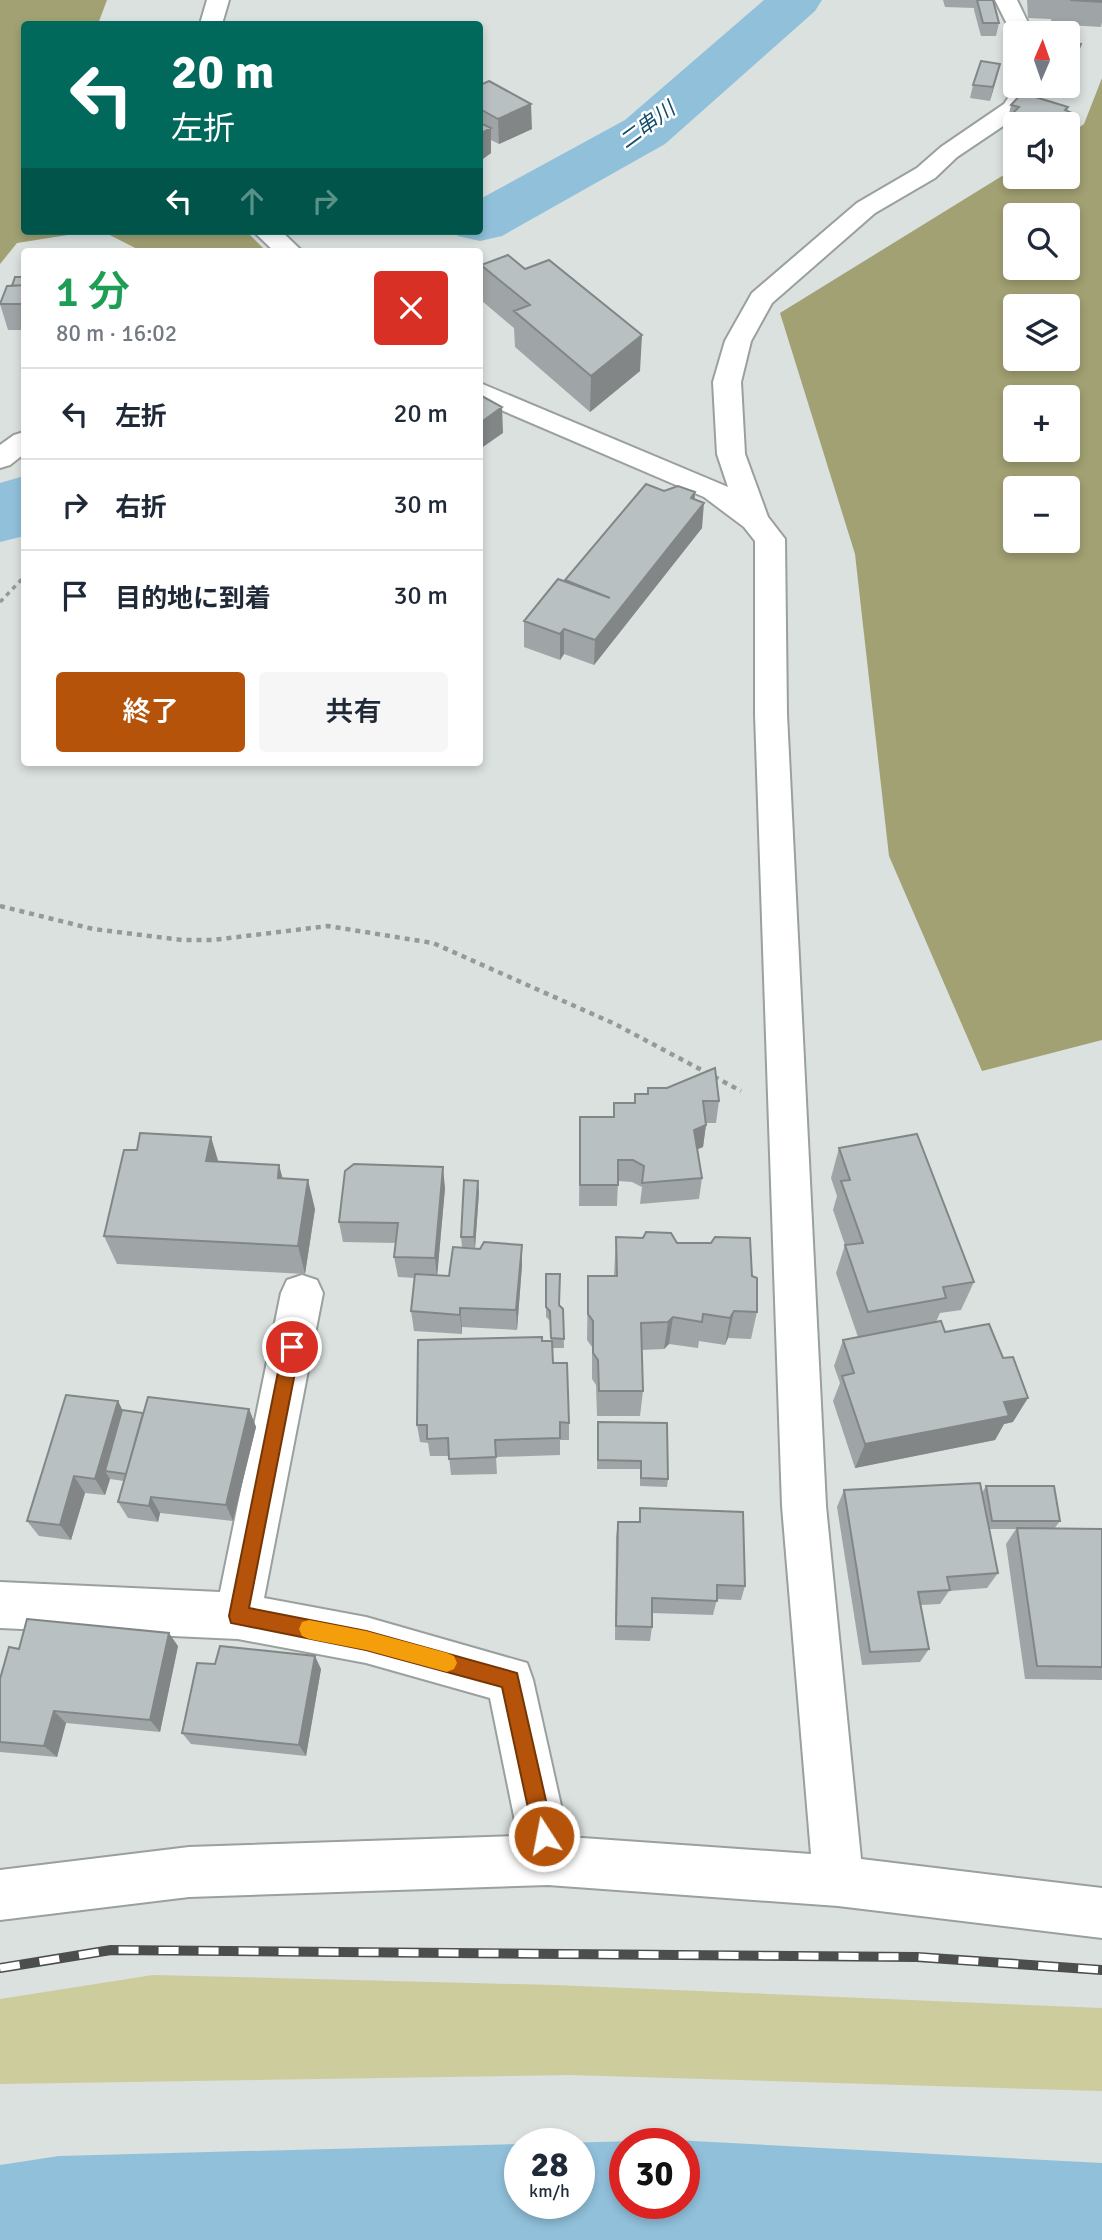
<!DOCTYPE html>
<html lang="ja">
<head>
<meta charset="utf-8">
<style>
	:root { --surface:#fff; --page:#f6f6f7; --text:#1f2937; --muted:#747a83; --line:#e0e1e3; --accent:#b45309 }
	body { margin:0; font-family:Signika,"Noto Sans JP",sans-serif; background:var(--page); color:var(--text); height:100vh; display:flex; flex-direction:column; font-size:26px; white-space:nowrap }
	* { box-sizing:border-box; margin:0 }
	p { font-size:23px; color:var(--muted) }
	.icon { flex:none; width:38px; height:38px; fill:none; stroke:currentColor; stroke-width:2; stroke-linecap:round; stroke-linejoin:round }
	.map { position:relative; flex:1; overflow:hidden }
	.panel { position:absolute; left:21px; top:248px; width:462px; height:518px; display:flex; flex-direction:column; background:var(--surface); border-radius:7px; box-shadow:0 4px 10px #0003 }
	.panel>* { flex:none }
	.guide { position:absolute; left:21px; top:21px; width:462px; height:214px; border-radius:7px; box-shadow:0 4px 10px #0003; background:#00695c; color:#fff; overflow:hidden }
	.needle { width:46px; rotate:2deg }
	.fabs { position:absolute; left:1003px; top:21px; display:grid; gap:14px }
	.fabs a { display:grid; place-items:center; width:77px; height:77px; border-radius:7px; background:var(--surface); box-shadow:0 4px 10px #0003; font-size:35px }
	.speed { position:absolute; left:504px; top:2128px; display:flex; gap:14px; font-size:35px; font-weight:700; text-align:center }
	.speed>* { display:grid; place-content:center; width:91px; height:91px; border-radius:50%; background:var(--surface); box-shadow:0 4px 10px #0003; line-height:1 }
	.speed small { font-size:18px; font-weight:400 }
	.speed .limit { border:10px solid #d22; background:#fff; color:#111 }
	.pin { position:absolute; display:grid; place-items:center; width:60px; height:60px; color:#fff; margin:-30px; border:4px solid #fff; border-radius:50%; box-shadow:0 2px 7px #0007 }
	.me { position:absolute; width:77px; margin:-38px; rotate:349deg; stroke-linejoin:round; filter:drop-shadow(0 0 5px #0008) }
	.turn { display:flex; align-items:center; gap:24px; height:147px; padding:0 35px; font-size:32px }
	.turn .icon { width:91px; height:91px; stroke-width:2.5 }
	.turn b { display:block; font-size:49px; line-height:60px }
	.lanes { display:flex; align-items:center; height:66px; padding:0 35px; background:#0003; justify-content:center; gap:35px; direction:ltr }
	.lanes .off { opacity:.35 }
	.round { display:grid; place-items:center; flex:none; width:74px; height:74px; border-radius:7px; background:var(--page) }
	.headline { display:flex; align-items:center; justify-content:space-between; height:119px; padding:0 35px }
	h1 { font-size:42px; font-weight:600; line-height:52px; color:#1e9e55 }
	.cta { display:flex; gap:14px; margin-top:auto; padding:14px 35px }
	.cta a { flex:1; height:80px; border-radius:7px; background:var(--accent); color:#fff; font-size:28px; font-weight:600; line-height:80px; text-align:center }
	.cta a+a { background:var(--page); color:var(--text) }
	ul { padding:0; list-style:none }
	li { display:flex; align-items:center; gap:21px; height:91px; padding:0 35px; border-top:2px solid var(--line) }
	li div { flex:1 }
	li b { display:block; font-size:26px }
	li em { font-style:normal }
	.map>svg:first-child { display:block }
	.green { fill:#cccc9d }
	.forest { fill:#a2a173; fill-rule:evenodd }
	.water { fill:#91c0db; fill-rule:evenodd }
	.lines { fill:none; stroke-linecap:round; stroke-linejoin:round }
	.river { fill:#91c0db; fill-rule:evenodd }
	.minor-casing { stroke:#99a09d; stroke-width:4 }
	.path-far1 { stroke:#959a98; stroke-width:3.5; stroke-dasharray:4.5 4.5; stroke-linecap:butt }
	.path { stroke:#959a98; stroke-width:4.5; stroke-dasharray:5 5; stroke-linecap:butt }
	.minor { fill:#fff; fill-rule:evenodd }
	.rail-casing { stroke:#4b4e4d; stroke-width:10 }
	.rail { stroke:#fff; stroke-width:7; stroke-dasharray:20; stroke-linecap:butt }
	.wall { fill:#9fa5a6 }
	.shaded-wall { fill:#828687 }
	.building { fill:#b9c0c1; stroke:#828687; stroke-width:2 }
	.route { fill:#b45309; stroke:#753606; stroke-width:2 }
	.slow { fill:#f59e0b }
	.labels { text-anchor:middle; stroke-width:5; stroke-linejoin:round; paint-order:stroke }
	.far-water-label { font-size:21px; font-style:italic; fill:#134e6a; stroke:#fff }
</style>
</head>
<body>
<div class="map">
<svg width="1102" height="2240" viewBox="0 0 1102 2240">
	<rect width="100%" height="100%" fill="#dae1de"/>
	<path class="green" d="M153,1975L554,1985L1102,2008V2091L570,2075L0,2084V1999Z"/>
	<path class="forest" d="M0,0H107L98,24H24V231H93L17,243L0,264Z
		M1102,78V1040L982,1071L889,856L855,554L780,313L1015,168V177H1068V135L1084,124ZM1015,215H1068V268H1015ZM1015,306H1068V359H1015ZM1015,397H1068V450H1015ZM1015,488H1068V541H1015Z
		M102,231H246L267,252H143Z"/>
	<path class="water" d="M674,2140L1102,2163V2240H0V2165L59,2156L520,2144V2203H579V2144H525ZM625,2144H684V2203H625Z"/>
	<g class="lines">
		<path class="river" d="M764,0H822L815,11L665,144L502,236L480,241L458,236L455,231H480V199L625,120Z
			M24,476V536L0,542V483Z"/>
		<g class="minor-casing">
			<path id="minor" d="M207,0H229L222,24H200Z
				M995,0H1017L1033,33H1015L1014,38Z
				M1016,86H1038L1021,114L957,157L935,178L875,213L772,303L751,341L741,382L745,454L768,517L785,539L787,714L826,1506L861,1859L1102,1888V1938L838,1906L548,1885L189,1897L0,1920V1870L189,1847L518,1836L490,1698L366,1663L238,1639L0,1628V1582L220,1592L281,1293L287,1280L302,1275L317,1280L323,1293L264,1598L366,1617L527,1663L533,1680L568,1837L811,1854L782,1506L755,714V541L744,527L704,497L480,401V383L728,487L717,454L713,382L725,341L752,293L857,203L917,168L941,147L1004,104Z
				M253,231H281L303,252H275Z
				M24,432V454L10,465L0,468V445L14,435Z"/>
		</g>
		<path class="path-far1" d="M0,602L24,577"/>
		<path class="path" d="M0,906L93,929L182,940H213L328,926L433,943L615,1024L741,1091"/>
		<use href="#minor" class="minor"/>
		<g class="rail-casing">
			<path id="rail" d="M0,1968L111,1950L917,1957L1102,1970"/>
		</g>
		<use href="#rail" class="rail"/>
	</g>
	<path class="wall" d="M943,0H993L999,23L996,36H981L974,10V8L945,7Z
		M1027,0H1102V22L1101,27L1052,24L1051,19L1028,18Z
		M1000,64L990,101L970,98L973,85Z
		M480,85L532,129L499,144L491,140V153L480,161Z
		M1011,105L1068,107L1067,111L1072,113L1068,131V124H1015V144L1004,141L1007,131L1005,130Z
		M481,265L640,371L590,412L515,347L514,328L482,301Z
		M24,277V330H8L0,304L12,286Z
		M664,491L695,492V499L702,528L594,665L564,654L560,660L524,647V621L565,582V580Z
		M635,1094L719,1101L716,1123H706L703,1147L697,1149L702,1178L699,1199L640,1204L642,1187L632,1182L618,1181L617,1206H579L580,1117H613L614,1103H635Z
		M839,1148L974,1282L961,1310L940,1313L936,1322L945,1332L1013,1422L1004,1424L995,1440L855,1468L833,1401L840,1383L834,1366L843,1340L858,1337L836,1273L845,1245L833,1210L837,1196L831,1178Z
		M219,1162L283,1179L315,1209L305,1274L117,1264L104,1236Z
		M445,1188L437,1275L449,1276L480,1249L522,1245V1265L517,1330L462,1327V1334L414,1331L411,1311L415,1278L398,1277L394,1257L396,1243L343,1242L339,1222Z
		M479,1192L475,1248L462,1247L461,1237Z
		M616,1237L677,1243L752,1276L757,1312L751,1339L728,1338L725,1345L699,1341L698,1348L669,1344L664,1349L641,1350L643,1391L640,1416H597L596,1385L592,1379V1347L587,1340L588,1276H614Z
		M546,1274L559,1306L563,1309L564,1348H552L553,1363L569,1423V1440H560V1455L496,1457L497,1474L451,1475L449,1456H430L428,1443L420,1442L417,1425L542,1341H551L550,1321L546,1317Z
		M118,1401L122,1410L143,1413L249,1409L256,1427L233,1521L160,1513L158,1522L128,1518L118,1502L124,1481L110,1479L105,1495L85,1493L71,1540L39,1536L27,1521Z
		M598,1422L668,1479L667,1487L640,1486V1469H597Z
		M986,1486L1060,1521L1054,1529H1102V1680L1025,1679L1006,1544L1016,1529H989L998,1573L987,1588L949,1591L940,1604L921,1605L929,1649L920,1662L862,1665L837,1507L844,1490L982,1493Z
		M640,1508L745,1586L741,1600L717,1599L713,1615L652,1613V1627L650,1641L615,1640L616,1537L618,1522H639Z
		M178,1646L160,1732L66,1723L57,1757L0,1752V1679L19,1649Z
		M215,1664L321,1669L306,1756L191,1744L182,1733Z"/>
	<path class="shaded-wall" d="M1081,44L1078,57L1068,79L1070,67Z
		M1000,64L997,77L990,101L993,87Z
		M531,104L532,129L499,144L498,119Z
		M1068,107L1064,120L1072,113L1068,131V124H1061L1065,110Z
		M481,109V133L491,128V153L480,161V109Z
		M642,335L640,371L590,412L591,376Z
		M502,407L503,433L480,449V423Z
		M695,492L693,516L704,503L702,528L594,665L595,640Z
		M564,629V654L560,660V634Z
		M706,1125L703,1147L691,1152L694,1130Z
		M211,1137L220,1167L206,1161Z
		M279,1165L287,1194L278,1178Z
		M443,1167L445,1188L437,1278L435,1258Z
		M308,1180L315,1209L305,1274L298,1246Z
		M478,1181L479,1192L475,1248L474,1237Z
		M522,1245V1265L517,1330L516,1310Z
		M460,1308L462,1327V1334L460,1315Z
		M734,1311L728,1338L725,1345L730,1318Z
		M673,1317L669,1344L664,1349L668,1322Z
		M1028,1398L1013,1422L1004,1424L995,1440L855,1468L865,1444L1004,1402Z
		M118,1401L127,1419L105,1471L110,1479L105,1495L95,1479Z
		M249,1409L256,1427L233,1521L226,1505Z
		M74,1476L85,1493L71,1540L60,1525Z
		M151,1497L160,1513L158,1522L149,1506Z
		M169,1633L178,1646L160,1732L150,1720Z
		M315,1656L321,1669L306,1756L299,1745Z
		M54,1711L66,1723L57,1757L44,1746Z"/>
	<path class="building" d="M977,0H993L999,23H983Z
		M1070,0H1102V2Z
		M1068,41L1081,44L1070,67H1068Z
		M981,61L1000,64L993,87L973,85Z
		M489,81L531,104L498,119L480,109V85Z
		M1022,93L1068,107L1065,110L1072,113L1061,124H1023L1027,121L1010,116L1019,107L1011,105Z
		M480,123L491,128L480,134Z
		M508,255L525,269L549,260L642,335L591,376L514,311L530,305L481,265Z
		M15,277H24V285L12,286Z
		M24,285V304H0L7,286Z
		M480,395L502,407L480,423Z
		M646,484L664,491L678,486L695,492L691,498L704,503L595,640L564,629L560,634L524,621L558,579L610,598L565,580Z
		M715,1068L719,1101H703L706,1125L694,1130L702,1178L642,1183L644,1166L633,1160H618V1185H580V1117H614V1103H635V1094H648V1088H667Z
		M140,1133L211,1137L206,1161L279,1165L278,1178L308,1180L298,1246L104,1236L124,1150H137Z
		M917,1134L974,1282L943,1287L946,1298L868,1312L845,1245L863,1243L841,1181L850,1180L839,1148Z
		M354,1164L443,1167L435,1258L394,1257L398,1223L339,1222L345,1171Z
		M464,1180L478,1181L474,1237H461Z
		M646,1232L671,1233L677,1243H711L715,1237L750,1238L752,1276L757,1278V1312L734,1311L730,1318L703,1314L702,1322L673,1317L668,1322L641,1323L643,1391H599L598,1360L593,1353V1321L588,1314V1276H617L616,1237L643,1238Z
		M484,1242L522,1245L516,1310L460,1308V1315L411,1311L415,1274L449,1276L453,1247L480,1249Z
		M546,1274H560L559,1305L563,1309L564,1339L551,1338L550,1311L546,1307Z
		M941,1321L945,1332L989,1324L1003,1358L1013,1357L1028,1398L1004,1402L1009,1416L865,1444L842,1376L854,1373L843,1340Z
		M542,1337V1341H552L553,1363H567L569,1423L560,1422V1438L495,1440L496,1457L449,1459L448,1438L427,1439V1425H417L418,1340Z
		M66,1395L118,1401L95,1479L74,1476L60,1525L27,1521Z
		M148,1397L249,1409L226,1505L151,1497L149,1506L118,1502Z
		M122,1410L143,1413L126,1474L105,1471Z
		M598,1422L667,1423L668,1479L641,1478V1461L598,1460Z
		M980,1483L998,1573L947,1577L950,1590L918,1592L929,1649L870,1652L844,1490Z
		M986,1486H1054L1060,1521H992Z
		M640,1508L743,1512L745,1586L717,1585V1601L652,1598V1627L616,1626L618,1522H640Z
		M1017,1528L1102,1529V1667L1037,1666Z
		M27,1619L169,1633L150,1720L54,1711L44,1746L0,1742V1679L9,1647L19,1649Z
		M220,1646L315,1656L299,1745L182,1733L197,1663L215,1664Z"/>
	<path class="route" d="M292,1339L298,1341L300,1347L249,1608L366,1631L517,1673L554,1836L551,1843L544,1846L537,1843L534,1836L502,1687L366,1650L231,1623L229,1616L283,1347L285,1341Z"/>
	<path class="slow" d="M309,1620L366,1631L447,1653L454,1656L457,1663L454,1669L447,1672L366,1650L309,1639L302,1636L299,1629L302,1622Z"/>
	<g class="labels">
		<g class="far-water-label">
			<text transform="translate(647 125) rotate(-36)" y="7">二串川</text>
		</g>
	</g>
</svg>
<div class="fabs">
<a><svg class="needle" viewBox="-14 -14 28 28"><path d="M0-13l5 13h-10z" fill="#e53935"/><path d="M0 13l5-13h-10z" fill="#747a83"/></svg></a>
<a><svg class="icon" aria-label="sound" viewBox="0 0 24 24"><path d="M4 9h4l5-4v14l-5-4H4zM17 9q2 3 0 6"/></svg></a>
<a><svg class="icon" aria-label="search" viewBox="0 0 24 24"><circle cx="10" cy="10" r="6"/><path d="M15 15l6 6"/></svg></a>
<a><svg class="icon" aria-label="layers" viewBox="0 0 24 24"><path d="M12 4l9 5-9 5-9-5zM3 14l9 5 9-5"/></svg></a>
<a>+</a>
<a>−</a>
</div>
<div class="speed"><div>28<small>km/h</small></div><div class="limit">30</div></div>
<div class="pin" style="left:292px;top:1347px;background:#d93025"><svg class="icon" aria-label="arrive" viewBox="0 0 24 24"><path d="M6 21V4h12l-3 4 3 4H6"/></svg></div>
<svg class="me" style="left:544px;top:1836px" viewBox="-20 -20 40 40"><circle r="17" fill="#b45309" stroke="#fff" stroke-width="3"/><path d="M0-11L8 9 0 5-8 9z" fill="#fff"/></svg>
<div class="guide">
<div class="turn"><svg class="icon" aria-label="left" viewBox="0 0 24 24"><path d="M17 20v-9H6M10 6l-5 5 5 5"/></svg><div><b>20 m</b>左折</div></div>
<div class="lanes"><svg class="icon" aria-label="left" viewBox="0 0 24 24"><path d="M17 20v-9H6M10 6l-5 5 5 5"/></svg><svg class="icon off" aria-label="ahead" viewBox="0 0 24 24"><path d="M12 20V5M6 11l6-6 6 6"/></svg><svg class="icon off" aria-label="right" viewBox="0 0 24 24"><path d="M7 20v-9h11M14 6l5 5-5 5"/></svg></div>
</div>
<section class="panel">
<div class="headline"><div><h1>1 分</h1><p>80 m · 16:02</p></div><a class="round" style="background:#d93025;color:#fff"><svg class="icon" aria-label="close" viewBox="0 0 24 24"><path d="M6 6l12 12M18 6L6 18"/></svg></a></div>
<ul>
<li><svg class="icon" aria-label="left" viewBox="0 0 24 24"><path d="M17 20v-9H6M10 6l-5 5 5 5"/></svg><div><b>左折</b></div><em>20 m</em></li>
<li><svg class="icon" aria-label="right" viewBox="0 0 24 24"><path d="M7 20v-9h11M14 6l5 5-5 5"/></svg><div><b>右折</b></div><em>30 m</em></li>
<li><svg class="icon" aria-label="arrive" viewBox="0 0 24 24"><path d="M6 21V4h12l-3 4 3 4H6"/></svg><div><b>目的地に到着</b></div><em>30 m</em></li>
</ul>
<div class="cta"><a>終了</a><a>共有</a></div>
</section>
</div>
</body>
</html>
